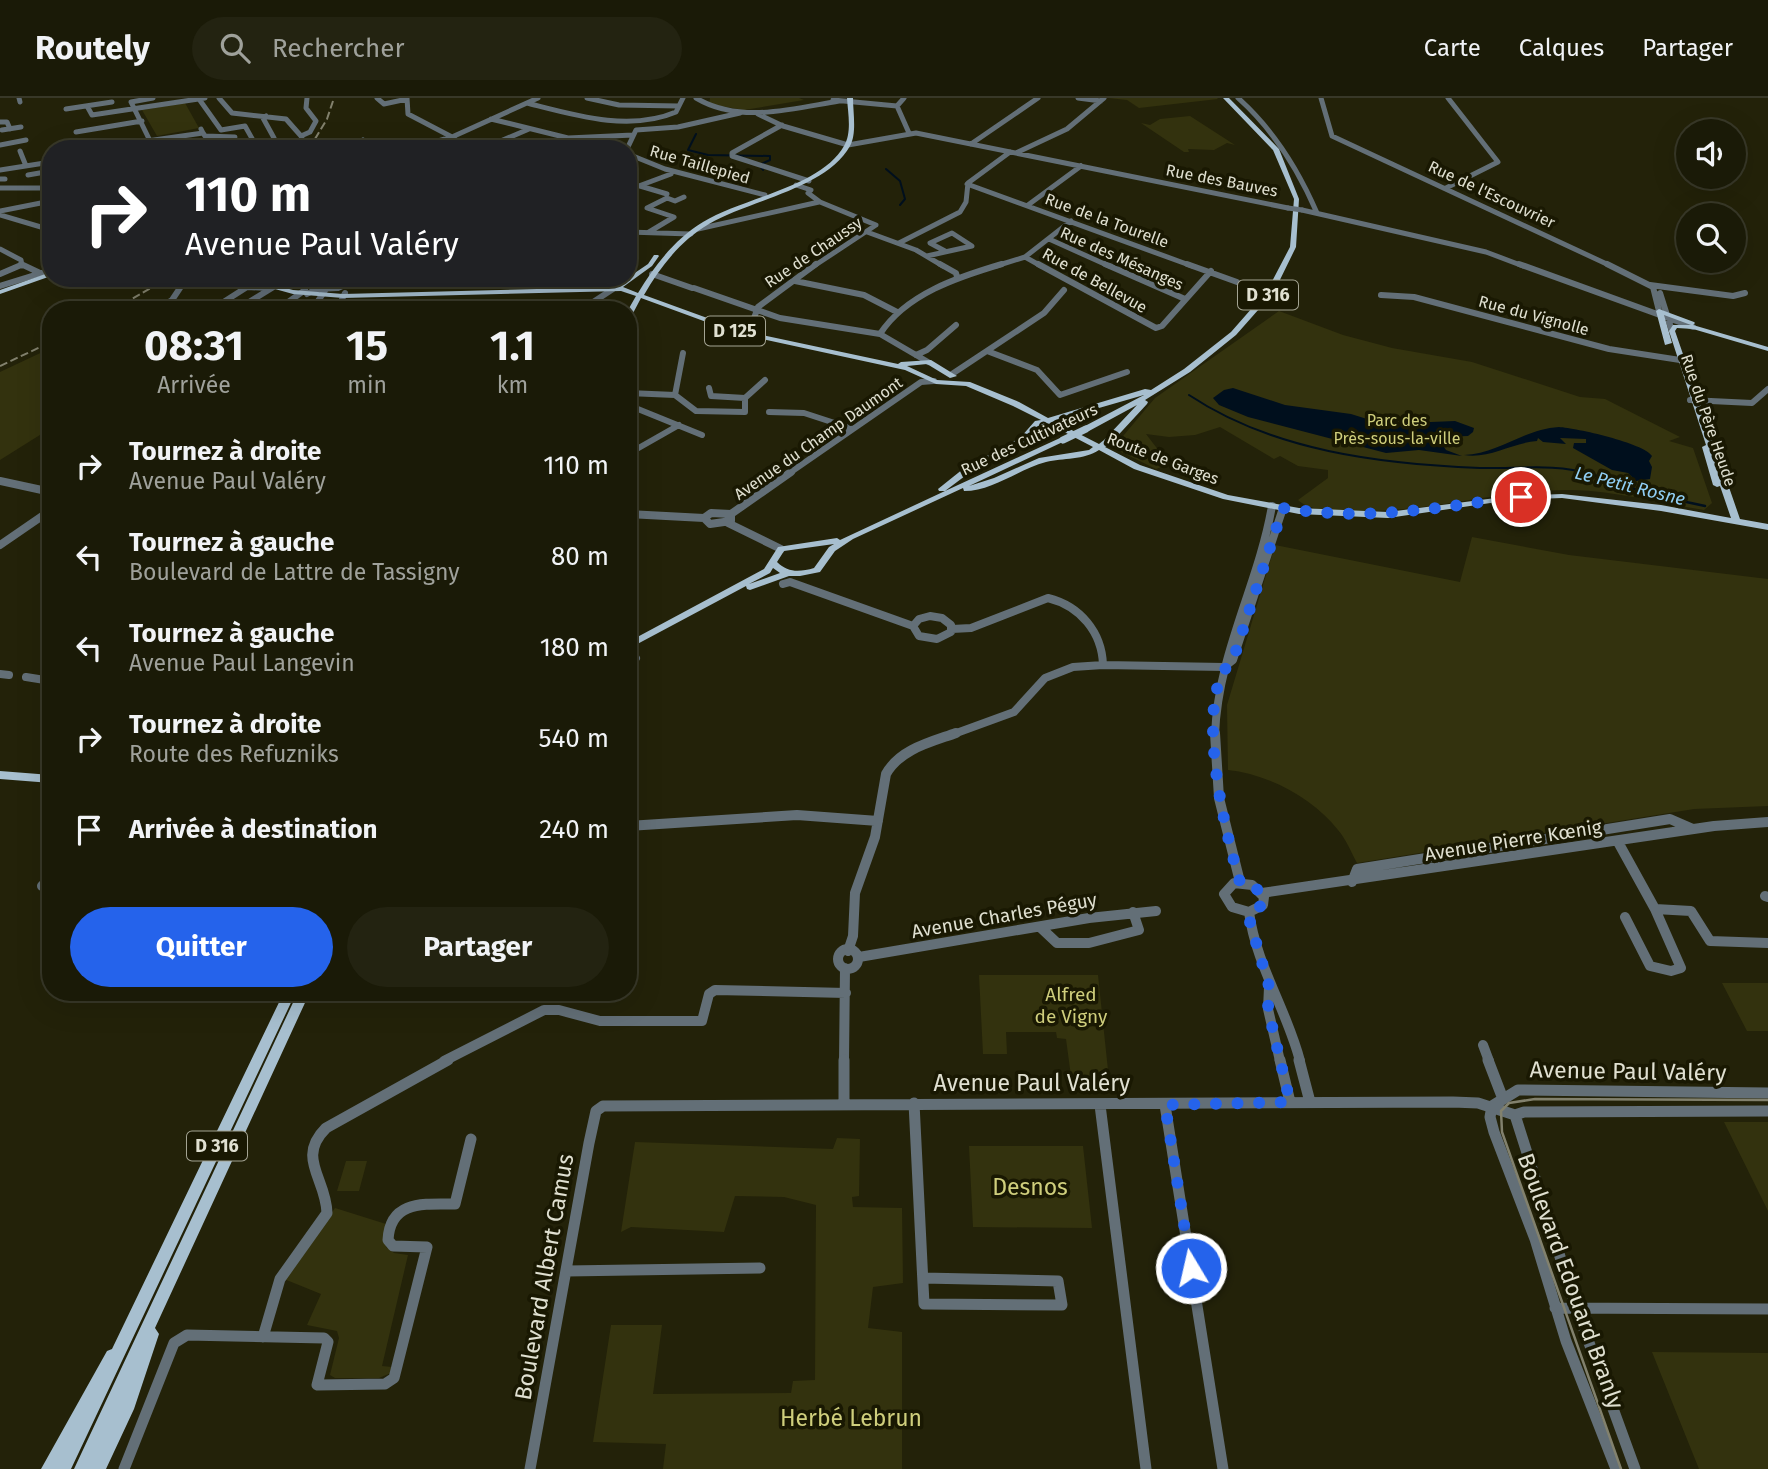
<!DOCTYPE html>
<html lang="fr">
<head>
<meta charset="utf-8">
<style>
	:root { --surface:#1a1a07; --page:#232311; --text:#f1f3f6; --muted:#9fa19b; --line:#383828; --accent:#2563eb }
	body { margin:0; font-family:"Fira Sans",sans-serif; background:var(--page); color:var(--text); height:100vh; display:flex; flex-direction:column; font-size:26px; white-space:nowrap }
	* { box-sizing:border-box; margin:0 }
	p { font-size:23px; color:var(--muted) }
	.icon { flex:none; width:38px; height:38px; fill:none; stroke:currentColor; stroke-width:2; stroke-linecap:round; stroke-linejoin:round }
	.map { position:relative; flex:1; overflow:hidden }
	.drawer { position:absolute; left:42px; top:203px; width:595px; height:700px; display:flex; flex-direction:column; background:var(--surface); border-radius:28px; box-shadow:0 7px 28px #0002,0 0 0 2px var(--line) }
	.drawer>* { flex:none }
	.top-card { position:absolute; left:42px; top:42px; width:595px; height:147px; border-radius:28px; box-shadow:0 7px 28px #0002,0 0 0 2px var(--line); background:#202124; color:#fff; overflow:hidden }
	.fabs { position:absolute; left:1676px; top:21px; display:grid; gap:14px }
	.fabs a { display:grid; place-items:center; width:70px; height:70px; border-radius:50%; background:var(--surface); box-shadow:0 7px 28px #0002,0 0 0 2px var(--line); font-size:35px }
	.pin { position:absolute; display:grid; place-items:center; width:60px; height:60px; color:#fff; margin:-30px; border:4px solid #fff; border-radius:50%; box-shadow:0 2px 7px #0007 }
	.me { position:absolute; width:77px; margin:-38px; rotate:351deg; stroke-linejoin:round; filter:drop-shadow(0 0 5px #0008) }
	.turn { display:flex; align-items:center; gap:24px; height:147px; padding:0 28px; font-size:32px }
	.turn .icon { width:91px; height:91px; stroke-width:2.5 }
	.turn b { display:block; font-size:49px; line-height:60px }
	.eta { display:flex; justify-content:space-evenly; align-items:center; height:119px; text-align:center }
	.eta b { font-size:42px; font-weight:700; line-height:49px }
	.primary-button { display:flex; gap:14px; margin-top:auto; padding:14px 28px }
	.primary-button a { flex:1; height:80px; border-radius:42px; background:var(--accent); color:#fff; font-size:28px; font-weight:700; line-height:80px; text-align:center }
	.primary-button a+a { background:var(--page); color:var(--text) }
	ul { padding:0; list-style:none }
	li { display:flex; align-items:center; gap:21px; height:91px; padding:0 28px }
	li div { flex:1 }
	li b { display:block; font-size:26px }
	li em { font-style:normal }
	header { display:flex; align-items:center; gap:42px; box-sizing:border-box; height:98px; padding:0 35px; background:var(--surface); border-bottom:2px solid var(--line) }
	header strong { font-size:33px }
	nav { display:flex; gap:38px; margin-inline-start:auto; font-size:24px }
	.search { width:490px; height:63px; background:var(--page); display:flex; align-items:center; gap:18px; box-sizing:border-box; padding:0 24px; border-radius:38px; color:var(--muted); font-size:26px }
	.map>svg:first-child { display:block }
	.green { fill:#33320e }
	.water { fill:#000f1d }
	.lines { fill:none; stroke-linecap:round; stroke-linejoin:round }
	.stream-far1 { stroke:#000f1d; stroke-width:2 }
	.stream { stroke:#000f1d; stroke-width:2.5 }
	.minor-far4 { stroke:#636f77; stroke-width:5 }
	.minor-far3 { stroke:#636f77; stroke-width:6 }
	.minor-far2 { stroke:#636f77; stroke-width:8 }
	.minor-far1 { stroke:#636f77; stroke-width:10 }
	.minor { stroke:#636f77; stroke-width:11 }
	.major { fill:#a7bfcf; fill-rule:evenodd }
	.tram { stroke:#82816d; stroke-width:2.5 }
	.rail { stroke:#82816d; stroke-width:2; stroke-dasharray:8 3.5; stroke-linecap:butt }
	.minor-bridge { stroke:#636f77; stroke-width:5 }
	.major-bridge { stroke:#a7bfcf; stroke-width:7 }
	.route { stroke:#2563eb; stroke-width:12; stroke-dasharray:0 21.6 }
	.labels { text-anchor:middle; stroke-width:7; stroke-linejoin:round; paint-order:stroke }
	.far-street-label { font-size:16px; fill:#e0e0d1; stroke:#191802 }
	.far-park-label { font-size:16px; fill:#cfce7c; stroke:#191802 }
	.shield { fill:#191802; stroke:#a4a493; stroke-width:2 }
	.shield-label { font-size:18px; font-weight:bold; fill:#e0e0d1 }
	.far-water-label { font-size:18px; font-style:italic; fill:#91cff5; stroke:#191802 }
	.street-label { font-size:19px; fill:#e0e0d1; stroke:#191802 }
	.park-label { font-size:19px; fill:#cfce7c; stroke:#191802 }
	.near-street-label { font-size:23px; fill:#e0e0d1; stroke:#191802 }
	.near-park-label { font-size:23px; fill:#cfce7c; stroke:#191802 }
</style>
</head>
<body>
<header>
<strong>Routely</strong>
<div class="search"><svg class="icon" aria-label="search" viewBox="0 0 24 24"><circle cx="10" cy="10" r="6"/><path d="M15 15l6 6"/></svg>Rechercher</div>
<nav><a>Carte</a><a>Calques</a><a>Partager</a></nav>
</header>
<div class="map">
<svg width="1768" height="1371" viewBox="0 0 1768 1371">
	<rect width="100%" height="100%" fill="#232209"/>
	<path class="green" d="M710,0H799L804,2L744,12L709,6Z
		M1108,0H1217L1218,1L1139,10L1127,2Z
		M185,5L199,30L157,38L142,12Z
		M1190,18L1235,47L1227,45L1214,52L1188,51L1189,54H1184L1141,25L1150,27L1160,21Z
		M1279,213L1343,237L1392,250L1472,264L1580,299L1605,301L1680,339L1669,343L1693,350L1712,405L1704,412C1661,405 1615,393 1572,392C1504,391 1438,412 1370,413C1351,413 1312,416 1298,402L1328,380V372L1298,368L1280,358L1274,361L1220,329L1195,337L1169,339L1146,336L1169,366L1156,371L1113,350L1155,300Z
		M51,250V330L0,362V274Z
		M1472,439L1569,457L1768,481V708L1694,711L1357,765C1351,754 1346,741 1338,732C1313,700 1268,676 1228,672L1227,607L1275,447L1460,484Z
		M979,877H1098L1110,991L1073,993L1066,941L1057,940L1056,934H1006L1007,956H983Z
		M1722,885H1768V933H1747Z
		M1724,1024H1768V1113Z
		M837,1040L860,1041L859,1098L852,1099L853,1109L902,1110L903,1185L873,1189L868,1230L902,1234V1371H663L666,1346L593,1344L611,1227H662L653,1296L791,1295L793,1283L815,1282L816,1107L784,1099L735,1098L724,1134L631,1129L621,1134L635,1044L833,1051Z
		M969,1048H1083L1092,1130L973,1129Z
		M346,1063H367L359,1093H337Z
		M335,1110L386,1126V1149L394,1155L408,1157L382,1268L392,1269L391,1275L379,1280H335L330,1277L339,1240L337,1233L307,1227L321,1196L284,1181Z
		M1652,1254L1768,1255V1371H1699Z"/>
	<path class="water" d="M1233,290L1285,307L1351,316L1383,326L1455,323L1474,330L1473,334L1468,338L1443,339L1440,343L1446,352L1462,358L1419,352L1386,355L1248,319L1219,307L1213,300L1224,292Z
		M1559,329C1576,330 1644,345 1652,358L1649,363L1652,369L1650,381L1636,383L1628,375L1612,372L1573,350L1574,345H1586V341L1560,340L1566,346L1543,344L1538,340L1537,343C1511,345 1490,361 1464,357C1498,356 1524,331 1559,329Z"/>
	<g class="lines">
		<path class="stream-far1" d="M696,36L688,52L708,57L770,58V62L759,67L763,72
			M886,71L900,83L905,101L900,107
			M1189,297C1273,353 1380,366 1480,370C1517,371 1555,365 1591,376"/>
		<path class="stream" d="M1585,374L1649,396L1705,408"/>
		<path class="minor-far4" d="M19,0L20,4
			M153,0L131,4L154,51
			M219,0L232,15L286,21L301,38
			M377,0L384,6L407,1
			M407,0L408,16L452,39L466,51
			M587,0L619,7L679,8
			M696,0C740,26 791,11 839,3
			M1078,0L1101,3
			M1238,0C1274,32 1298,71 1317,115
			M1321,0L1332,38L1611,168
			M199,1L221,32L245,28L258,51
			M833,2L897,8
			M527,5C574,17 629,34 676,14L683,0
			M87,8L92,17L205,0
			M897,8L909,35
			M897,8L904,0
			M66,11L112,4
			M758,16L783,28L848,47L916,35L1288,110
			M266,18L263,20L274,40
			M491,21L568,40L633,37
			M0,24H7L10,31
			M782,27L732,55V58L809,83
			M2,32L21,29
			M76,34L142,23
			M203,35L205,38L235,39
			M301,38L310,34L316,23L306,10L307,0
			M363,42L372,51
			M100,43L126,46L203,35L201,31
			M971,46L1038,0
			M0,47L26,42
			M171,51L210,44L229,46L231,51
			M298,51L303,43L301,38
			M410,51L452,39L538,0
			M482,51L529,31
			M627,51L636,32L678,29L740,15
			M20,53L26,68
			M1018,54L1067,31L1104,0
			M628,56L665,71L765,97
			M0,72L51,64
			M28,77L51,73
			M0,81H5
			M967,86L1192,168
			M796,87L811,92L808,95L820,104L876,127L814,168
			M640,88L667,96
			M0,90H51
			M1446,90L1498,64L1448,0
			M628,92L671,76
			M1028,107L1081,68
			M1302,112L1486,154L1523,168
			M0,113L51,103
			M0,117L51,132
			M698,131L819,104
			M628,134L691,136
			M649,134L674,119L647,110L667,100L675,103L684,99
			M867,134L916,152L943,168
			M1049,141L1109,168
			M899,145L960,114L966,104L968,85L1010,54
			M0,151L21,162L22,168
			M927,158L972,148L952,135L930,145L945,153
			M1025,159L1041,168
			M996,168L1025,159L1071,123"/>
		<path class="minor-far3" d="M21,166L40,175
			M940,166L956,175L957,179
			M1038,166L1156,230L1162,228L1211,173
			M1105,166L1185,201
			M1187,166L1237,184
			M1519,166L1693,229
			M1607,166L1653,189L1659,213
			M0,176L21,167
			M652,176L692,190
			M309,180L323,187
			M795,183L864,197L897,214
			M1650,187L1733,198L1745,195
			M0,188L51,172
			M694,190L780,220L880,236L928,264
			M1660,195L1672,233
			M307,196L316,191L338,190L360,180
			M1381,197L1414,199L1609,251L1680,262
			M156,212L172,202L180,190
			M211,212L247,189L269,190
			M236,212L280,185L269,180
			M277,212L305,192
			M312,212L326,191L323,180
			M337,212L345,195
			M363,212L470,208L469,212
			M581,212L613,191
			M749,234L758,209L816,166
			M880,236C906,196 958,179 1002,166
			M987,253L1037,272L1060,297L1127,274
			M916,257L927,252L956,227
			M952,276L1044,215L1064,192
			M709,290L711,298L745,300
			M628,295L675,297
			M675,297L696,313L745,314V300L765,282
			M675,297L683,255
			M1690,302L1752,305L1768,291
			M628,307L702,337
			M769,314L804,315L853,331
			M628,356L679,327
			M788,376L921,284L934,283"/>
		<path class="minor-far2" d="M0,383L51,394
			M711,415L731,416V423L710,426L704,420Z
			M628,416L704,420
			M731,416L791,374
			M728,425L781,451
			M0,447L51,412
			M783,486L790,484L913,528
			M930,518L942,520L951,527V534L937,541L919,538L913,528L919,521Z
			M952,531L971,530L1048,500C1080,508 1102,534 1103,567L1224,569
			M628,565L636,560
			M1224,569L1233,562L1283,410
			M0,576L9,577
			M26,579L51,583
			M951,637L1014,614L1045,580L1073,569L1103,567
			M1215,637C1218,554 1258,488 1272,408"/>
		<path class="minor-far1" d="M1215,635L1219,700L1240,784
			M628,728L797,717L878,723
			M1618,744L1655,811L1691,813L1710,843L1768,845
			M51,779L42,788L51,793
			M1352,784L1357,771L1670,721L1693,731
			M1234,785L1252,787L1264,799L1263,807L1249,814L1232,809L1224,796Z
			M1262,795L1714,728L1768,724
			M1765,798L1768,799
			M1249,814C1256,867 1287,912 1300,963
			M1625,819L1650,868L1671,873L1681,870L1655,811
			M1040,829L1057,845H1089L1139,832L1133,814
			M838 861a10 10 0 1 1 20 0a10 10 0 1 1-20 0Z
			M848,853L853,838L855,795L875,739L886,676C900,651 931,644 956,635
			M859,859L1089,820L1156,813
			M1269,889L1268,911L1280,963
			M1483,947L1489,963
			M444,963L544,912H559L600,923H702L709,896L715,892L846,895
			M844,963L845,870"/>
		<path class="minor" d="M1280,962L1290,1004
			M1299,962L1310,1004
			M1488,962L1503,1001
			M844,1004V962
			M914,1005L924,1206L1062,1207L1058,1183L923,1180
			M1100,1007L1146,1371
			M1165,1007L1223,1371
			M1492,1008L1490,1019L1494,1034L1535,1141L1566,1243L1616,1371
			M1492,1008L1518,992L1768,995
			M1515,1017L1576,1209L1635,1371
			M567,1173L760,1170
			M1555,1210L1768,1211
			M263,1239L280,1181L327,1115C326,1080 296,1060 326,1030L448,962
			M124,1371L174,1245L187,1237L324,1240L328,1244L317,1287L385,1286L394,1280L427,1149L393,1148L388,1142C390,1102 424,1106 455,1106L471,1041
			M530,1371L589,1045L596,1013L603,1008L1453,1004L1478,1005L1515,1017L1524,1014L1768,1013"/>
		<path class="major" d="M847,0H853C853,15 857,35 850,48C826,91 749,102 709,126C681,142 660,169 644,197L743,233L898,266L901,264L931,262L957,278L950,280L927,266L907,268L937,282L970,284L1019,304L1048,320L1145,291L1151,292L1184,271L1231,234L1267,193L1290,149L1294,101L1273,52L1223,0H1229L1279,51L1299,101L1296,149L1274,194L1236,237L1190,274L1145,302L1148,304L1147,306L1110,346L1105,349L1140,367L1228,397L1299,410L1388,414L1511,398L1562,396L1661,407L1731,420L1720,388L1717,389L1713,387L1702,349L1706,347L1669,233L1673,227H1691L1664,217L1672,245L1665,247L1656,213L1659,211L1694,224L1695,225L1693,227L1768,249V253L1693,231L1677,230L1675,233L1740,421L1768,426V432L1661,413L1562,400L1511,402L1388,420L1299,416L1223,401L1134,371L1099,352C1084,362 1063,360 1046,364C1019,371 993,393 964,393L963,390L853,441L835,453L820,474L800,478H789L750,492L747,491L746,488L628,551V544L764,471L778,449L837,440L840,442L945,393H939L938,391L963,371L1020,340L1035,323L1041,322L1013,308L966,288L936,286L905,272L739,236L641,200L631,219L628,221V212L636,198L621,193L343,200L293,196L235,180H247L293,192L343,196L614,189L648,166L654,157H658L659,158L652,168L623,189L638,195C655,167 675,141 703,124C742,100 821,89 844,48C852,35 848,15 847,0ZM1144,297L1083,329V333H1089L1137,307L1104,342L1099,346L1054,323ZM1047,325L1093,349L1089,352L1039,360L994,380L969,388L1067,342L1066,340H1060L945,393L969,375L1026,344L1041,327ZM834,446L829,449L814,470C800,474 788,475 777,464L784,453ZM773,470L780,475L749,486L770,475Z
			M51,174V178L0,196V192Z
			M0,673L51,677V685L0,681Z
			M284,894H296L71,1371H41L107,1253L112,1251Z
			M298,894H310L155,1230L159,1236L134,1311L106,1371H74Z"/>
		<path class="tram" d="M1621,1371L1502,1034L1501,1013L1509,1005L1535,1001L1768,1002"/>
		<path class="rail" d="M309,51L327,21L334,0
			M113,212L168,180
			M0,268L51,244"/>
		<path class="minor-bridge" d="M1288,110L1302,112"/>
		<path class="major-bridge" d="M1063,342L1086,331"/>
	</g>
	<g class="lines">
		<path class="route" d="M1191,1170L1165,1007L1290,1004L1268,911L1269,888L1250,824V814L1263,807L1264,799L1253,787L1240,784C1226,738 1191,597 1233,562L1283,410C1372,424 1435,409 1521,399"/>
	</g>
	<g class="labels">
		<g class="far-street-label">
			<text transform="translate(700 66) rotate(16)" y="6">Rue Taillepied</text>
			<text transform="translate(1222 82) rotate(11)" y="6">Rue des Bauves</text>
			<text transform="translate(1492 96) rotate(25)" y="6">Rue de l'Escouvrier</text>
			<text transform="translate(1107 122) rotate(20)" y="6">Rue de la Tourelle</text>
			<text transform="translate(813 154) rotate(-34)" y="6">Rue de Chaussy</text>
			<text transform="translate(1122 160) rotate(24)" y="6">Rue des Mésanges</text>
			<text transform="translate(1095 182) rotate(29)" y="6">Rue de Bellevue</text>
			<text transform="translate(1534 217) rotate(15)" y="6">Rue du Vignolle</text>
			<text transform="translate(1709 322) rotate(71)" y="6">Rue du Père Heude</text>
			<text transform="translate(818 340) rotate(-35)" y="6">Avenue du Champ Daumont</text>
			<text transform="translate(1029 341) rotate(-25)" y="6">Rue des Cultivateurs</text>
			<text transform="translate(1163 360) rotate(21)" y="6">Route de Garges</text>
		</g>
		<g class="far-park-label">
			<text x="1397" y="328">Parc des<tspan x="1397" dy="18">Près-sous-la-ville</tspan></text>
		</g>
		<g class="shield">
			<rect x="1238" y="182.5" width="60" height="29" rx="5"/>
			<rect x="705" y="218.5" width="60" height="29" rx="5"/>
			<rect x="187" y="1033.5" width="60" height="29" rx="5"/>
		</g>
		<g class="shield-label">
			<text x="1268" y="203">D 316</text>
			<text x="735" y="239">D 125</text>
			<text x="217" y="1054">D 316</text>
		</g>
		<g class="far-water-label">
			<text transform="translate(1630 388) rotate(14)" y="6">Le Petit Rosne</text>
		</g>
		<g class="street-label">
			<text transform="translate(1513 742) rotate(-9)" y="7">Avenue Pierre Kœnig</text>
			<text transform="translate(1004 817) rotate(-10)" y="7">Avenue Charles Péguy</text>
		</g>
		<g class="park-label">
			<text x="1071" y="903">Alfred<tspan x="1071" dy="22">de Vigny</tspan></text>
		</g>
		<g class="near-street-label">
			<text transform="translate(1628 973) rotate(1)" y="8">Avenue Paul Valéry</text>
			<text x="1032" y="993">Avenue Paul Valéry</text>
			<text transform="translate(544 1179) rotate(-80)" y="8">Boulevard Albert Camus</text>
			<text transform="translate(1571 1183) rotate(70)" y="8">Boulevard Edouard Branly</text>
		</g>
		<g class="near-park-label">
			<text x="1030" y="1097">Desnos</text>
			<text x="851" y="1328">Herbé Lebrun</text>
		</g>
	</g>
</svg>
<div class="fabs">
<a><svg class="icon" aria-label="sound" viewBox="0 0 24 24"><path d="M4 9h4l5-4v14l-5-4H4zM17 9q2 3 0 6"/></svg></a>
<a><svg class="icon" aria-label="search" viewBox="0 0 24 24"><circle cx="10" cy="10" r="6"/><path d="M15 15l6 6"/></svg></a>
</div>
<div class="pin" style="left:1521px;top:399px;background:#d93025"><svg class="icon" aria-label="arrive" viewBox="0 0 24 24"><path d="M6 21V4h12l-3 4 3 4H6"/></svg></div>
<svg class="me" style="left:1191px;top:1170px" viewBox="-20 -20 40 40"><circle r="17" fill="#2563eb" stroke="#fff" stroke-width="3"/><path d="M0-11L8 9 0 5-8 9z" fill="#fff"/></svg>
<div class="top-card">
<div class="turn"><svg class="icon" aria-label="right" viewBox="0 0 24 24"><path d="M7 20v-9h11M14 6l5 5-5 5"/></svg><div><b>110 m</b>Avenue Paul Valéry</div></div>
</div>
<section class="drawer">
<div class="eta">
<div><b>08:31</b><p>Arrivée</p></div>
<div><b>15</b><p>min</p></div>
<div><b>1.1</b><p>km</p></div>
</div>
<ul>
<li><svg class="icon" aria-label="right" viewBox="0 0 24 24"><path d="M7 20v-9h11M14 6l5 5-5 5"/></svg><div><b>Tournez à droite</b><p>Avenue Paul Valéry</p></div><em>110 m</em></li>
<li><svg class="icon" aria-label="left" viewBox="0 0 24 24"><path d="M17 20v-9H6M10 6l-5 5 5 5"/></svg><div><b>Tournez à gauche</b><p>Boulevard de Lattre de Tassigny</p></div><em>80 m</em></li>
<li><svg class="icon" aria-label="left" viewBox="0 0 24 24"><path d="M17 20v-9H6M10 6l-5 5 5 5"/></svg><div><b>Tournez à gauche</b><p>Avenue Paul Langevin</p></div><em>180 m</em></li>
<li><svg class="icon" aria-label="right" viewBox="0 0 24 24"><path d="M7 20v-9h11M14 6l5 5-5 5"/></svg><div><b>Tournez à droite</b><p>Route des Refuzniks</p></div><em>540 m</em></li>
<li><svg class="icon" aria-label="arrive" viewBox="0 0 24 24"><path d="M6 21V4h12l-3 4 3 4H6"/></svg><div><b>Arrivée à destination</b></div><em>240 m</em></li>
</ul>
<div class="primary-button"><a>Quitter</a><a>Partager</a></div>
</section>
</div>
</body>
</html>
